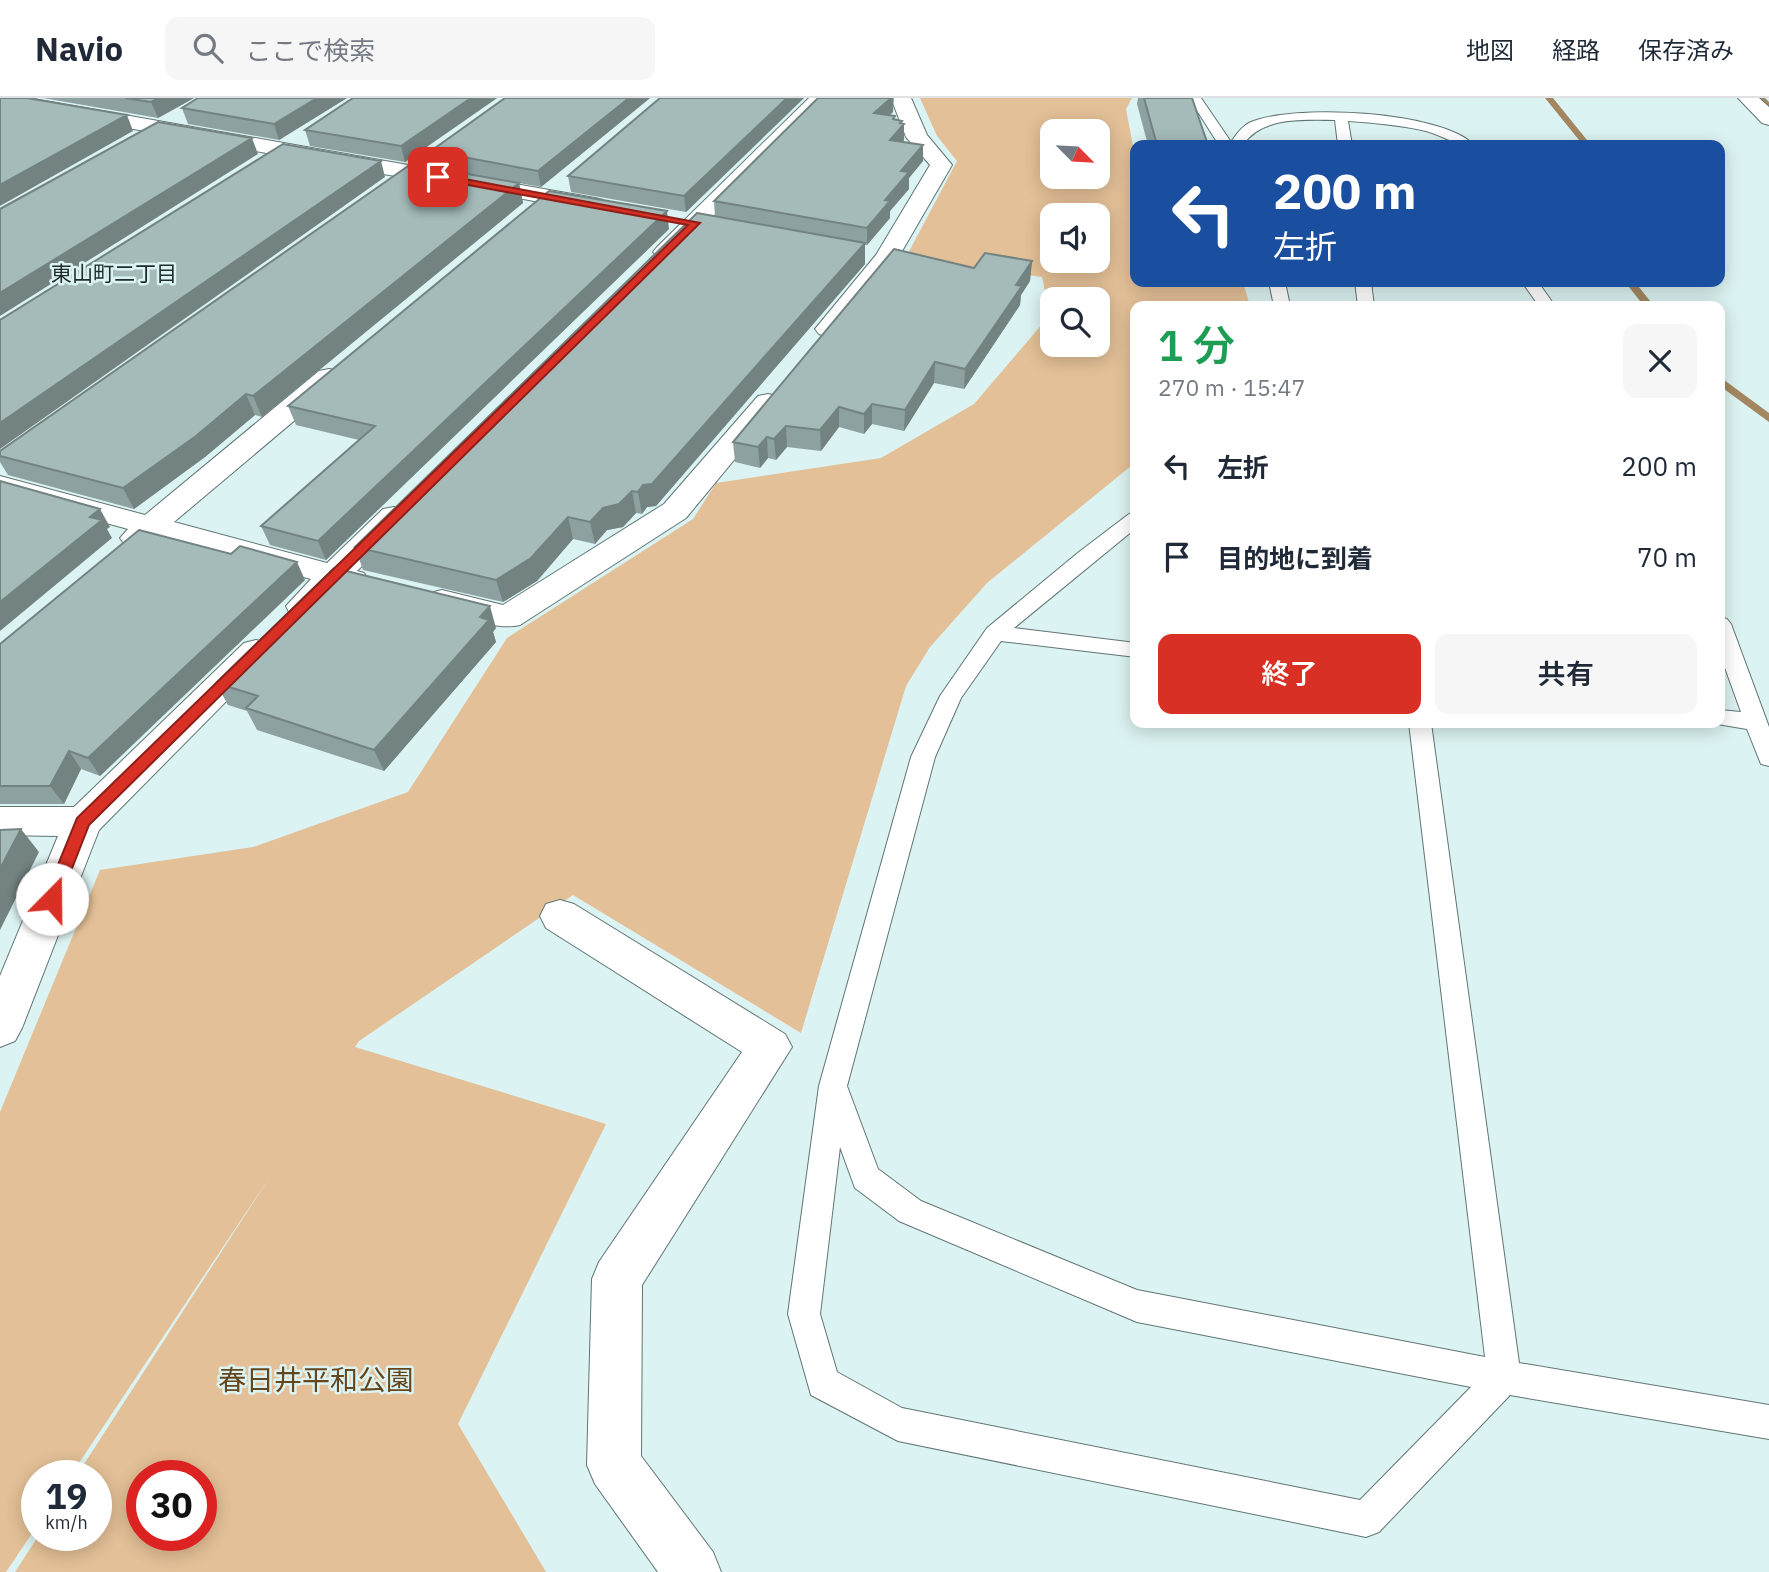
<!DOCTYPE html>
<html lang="ja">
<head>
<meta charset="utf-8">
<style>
	:root { --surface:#fff; --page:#f6f6f7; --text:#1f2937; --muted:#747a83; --line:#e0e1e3; --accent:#d93025 }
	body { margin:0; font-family:"IBM Plex Sans","Noto Sans JP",sans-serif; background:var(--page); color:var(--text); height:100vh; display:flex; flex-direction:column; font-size:26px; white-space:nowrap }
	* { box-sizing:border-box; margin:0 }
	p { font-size:23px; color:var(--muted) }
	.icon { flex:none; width:38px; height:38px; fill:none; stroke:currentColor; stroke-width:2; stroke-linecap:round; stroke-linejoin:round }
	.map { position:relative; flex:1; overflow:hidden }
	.panel { position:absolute; left:1130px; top:203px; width:595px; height:427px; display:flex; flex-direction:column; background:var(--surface); border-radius:14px; box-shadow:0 4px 18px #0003 }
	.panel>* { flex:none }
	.guide { position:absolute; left:1130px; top:42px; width:595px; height:147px; border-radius:14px; box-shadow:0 4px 18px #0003; background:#1a4fa0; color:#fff; overflow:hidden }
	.needle { width:46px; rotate:114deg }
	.buttons { position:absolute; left:1040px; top:21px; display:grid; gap:14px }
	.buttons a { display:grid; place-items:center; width:70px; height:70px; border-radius:14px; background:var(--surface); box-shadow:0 4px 18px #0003; font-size:35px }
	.speed { position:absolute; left:21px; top:1362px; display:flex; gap:14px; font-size:35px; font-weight:700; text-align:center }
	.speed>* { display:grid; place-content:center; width:91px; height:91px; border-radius:50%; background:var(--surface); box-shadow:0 4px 18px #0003; line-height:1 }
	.speed small { font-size:18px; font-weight:400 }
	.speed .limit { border:10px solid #d22; background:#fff; color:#111 }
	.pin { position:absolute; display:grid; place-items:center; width:60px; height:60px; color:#fff; margin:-30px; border-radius:14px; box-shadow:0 4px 10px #0006 }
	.me { position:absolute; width:77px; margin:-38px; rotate:22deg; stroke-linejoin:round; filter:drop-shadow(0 0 5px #0008) }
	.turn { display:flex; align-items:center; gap:24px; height:147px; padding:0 28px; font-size:32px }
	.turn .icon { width:91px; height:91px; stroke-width:2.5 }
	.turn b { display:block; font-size:49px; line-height:60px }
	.round { display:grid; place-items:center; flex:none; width:74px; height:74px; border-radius:14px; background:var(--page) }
	.overview { display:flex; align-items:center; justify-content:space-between; height:119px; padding:0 28px }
	h1 { font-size:42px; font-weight:600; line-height:52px; color:#1e9e55 }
	.action { display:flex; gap:14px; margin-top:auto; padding:14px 28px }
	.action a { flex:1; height:80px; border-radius:14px; background:var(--accent); color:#fff; font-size:28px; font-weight:600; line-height:80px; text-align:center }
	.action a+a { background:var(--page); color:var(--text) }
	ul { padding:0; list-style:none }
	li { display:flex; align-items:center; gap:21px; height:91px; padding:0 28px }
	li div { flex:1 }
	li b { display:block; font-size:26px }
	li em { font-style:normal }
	header { display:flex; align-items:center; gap:42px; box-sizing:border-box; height:98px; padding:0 35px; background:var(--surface); border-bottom:2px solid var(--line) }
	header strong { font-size:33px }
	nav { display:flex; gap:38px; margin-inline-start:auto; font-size:24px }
	.search { width:490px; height:63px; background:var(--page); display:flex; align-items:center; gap:18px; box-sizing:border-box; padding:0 24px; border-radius:14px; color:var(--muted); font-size:26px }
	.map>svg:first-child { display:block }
	.green { fill:#e3c097; fill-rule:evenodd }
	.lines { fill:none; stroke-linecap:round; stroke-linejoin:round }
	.stream { fill:#a48760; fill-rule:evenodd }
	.service-casing { stroke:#607574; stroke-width:2 }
	.minor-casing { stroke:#607574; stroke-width:2 }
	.service { fill:#fff; fill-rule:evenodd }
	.minor { fill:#fff; fill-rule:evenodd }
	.wall { fill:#8da1a0 }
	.shaded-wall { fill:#738382 }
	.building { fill:#a4bbba; stroke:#738382; stroke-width:2 }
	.route { fill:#d93025; stroke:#8d1f18; stroke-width:2 }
	.labels { text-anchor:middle; stroke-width:5; stroke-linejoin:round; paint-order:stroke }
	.far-neighbourhood-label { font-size:21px; fill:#232c2c; stroke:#dbf3f2 }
	.near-park-label { font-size:28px; fill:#66461c; stroke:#dbf3f2 }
</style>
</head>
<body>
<header>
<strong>Navio</strong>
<div class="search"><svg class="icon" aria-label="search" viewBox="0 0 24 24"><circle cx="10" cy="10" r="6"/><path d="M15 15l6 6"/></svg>ここで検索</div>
<nav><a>地図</a><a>経路</a><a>保存済み</a></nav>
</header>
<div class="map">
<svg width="1769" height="1474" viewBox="0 0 1769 1474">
	<rect width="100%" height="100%" fill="#dbf3f2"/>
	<path class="green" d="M920,0H1132L1126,11L1136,64V184H1243L1250,208H1136V364L987,485L930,549L906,588L801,935L573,797L359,943L355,949L606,1026L458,1326L546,1474H15L39,1437H96V1377H77L273,1074L71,1377H37V1428L6,1474H0V1014L100,772L253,749L408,694L507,540L693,421L716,385L881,360L974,306L1050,217L1042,179L905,161L957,63L937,38ZM1052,33H1097V79H1052ZM1052,117H1097V163H1052ZM1052,201H1097V247H1052ZM142,1377H201V1437H142Z"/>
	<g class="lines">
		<path class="stream" d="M1545,0H1553L1591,47H1583Z
			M1756,0H1765L1769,4V11Z
			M1625,184H1635L1654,208H1644Z
			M1720,279L1769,315V324L1720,288Z"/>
		<g class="service-casing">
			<path id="service" d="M1189,0H1201L1231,44C1236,37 1241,29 1249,25C1291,5 1442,13 1474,47C1455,48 1444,38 1426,33C1401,27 1374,25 1348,23L1352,47H1338L1335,22C1304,22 1262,18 1243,47H1219Z
				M1269,184H1285L1290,208H1274Z
				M1355,184H1371L1374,208H1358Z
				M1522,184H1538L1555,208H1539Z
				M1136,414V430L1014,530L1136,545V559L1001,543L961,600L935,659L847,988L878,1071L921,1103L1137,1192L1485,1259L1409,625H1431L1519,1265L1769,1307V1341L1510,1297L1379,1434L1366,1439L898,1343L811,1297L788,1216L819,988L911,659L940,598L987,530L1079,454L1129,416ZM840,1049L855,1090L899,1123L1137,1224L1471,1289L1360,1402L902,1310L837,1274L820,1216Z
				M1720,519L1727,521L1731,526L1769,629V668L1761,666L1747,631L1711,625H1720V612L1741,614L1720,556Z"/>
		</g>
		<g class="minor-casing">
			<path id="minor" d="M0,0H28L595,100L603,102L606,107L603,112L595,114L0,7Z
				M809,0H830L673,159L665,161L657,159L653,154L657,149Z
				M891,0H911L927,37L952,67L898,160L837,236L828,239L819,236L815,231L876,157L930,67L906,39Z
				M1738,0H1759L1769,9V27L1762,25Z
				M329,271L339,273L343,279L339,285L174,424L327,465L383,411L394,409L405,411L409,418L405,425L357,473L364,475L369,482L364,489L353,492L340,489C325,505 314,522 290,516L286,508L311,481L156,439C146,448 139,450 125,447L120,440L128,431L0,396V378L145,417L319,273Z
				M768,296L778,298L782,304L686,420L520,527C496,533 455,517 430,511L426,503L430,495L442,492L503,507L664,406L758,298Z
				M256,542L268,545L273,553L268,561L99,732L22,930L15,943L0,949V878L58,738L0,737V709H74L244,545Z
				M560,802L574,806L785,936L792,949L642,1187L641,1358L713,1454L721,1474H658L595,1386L587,1367L592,1181L599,1164L742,954L546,830L540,818L546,806Z"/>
		</g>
		<use href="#service" class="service"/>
		<use href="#minor" class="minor"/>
	</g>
	<path class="wall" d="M43,0H194L158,20Z
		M198,0H347L279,42L188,26L182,10Z
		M353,0H497L405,64L310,48L305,32Z
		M505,0H650L541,89L435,70L431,53Z
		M804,0L686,114L571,94L568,78Z
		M818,0H894L893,14L889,18L904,26V42L902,44L923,63L909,80V91L890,113V120L867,147H865V166L656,408L647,409L642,416L636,415L623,429L607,432L595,446L573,441L537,483L503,504L363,472L355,449L715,119L714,103Z
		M1138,0H1192L1208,47H1148L1137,6Z
		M519,85L523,105L262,319L255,317L205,359L134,411L8,377L0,364V353Z
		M669,131L326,462L270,447L261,428L359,342L296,327L288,308Z
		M1032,163L1030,183L1021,197L1020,207L964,291L934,285L904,333L872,326L864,336L839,329L821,353L787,349L776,362L768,360L760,370L735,364L733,344L974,170Z
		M305,482L100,678L81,671L64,706H0V546Z
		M496,530L493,534L496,544L384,673L257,632L247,613L228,607L216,585Z"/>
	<path class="shaded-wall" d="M159,0H194L158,20L151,4Z
		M317,0H347L279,42L274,26Z
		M471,0H497L405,64L401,48Z
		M629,0H650L541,89L538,73Z
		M787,0H804L686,114L684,98Z
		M891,0H893V14L874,31V15Z
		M127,17L133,33L0,108V87Z
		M902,23V28L904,26V42L890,58V42Z
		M252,40L258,56L0,218V195Z
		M923,47V63L909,80V91L890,113V120L867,147V130L901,73Z
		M381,63L385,79L0,351V325Z
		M519,85L523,105L262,319L253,298Z
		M667,113L669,131L326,462L318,443Z
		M865,145V166L656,408L647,409L642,416L638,394Z
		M1032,163L1030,183L1021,197L1020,207L964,291L965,271Z
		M935,264L934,285L904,333L905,312Z
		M246,296L255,317L205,359L134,411L123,390Z
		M872,306V326L864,336V316Z
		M839,309V329L821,353L820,332Z
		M786,328L787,349L776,362L774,341Z
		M767,339L768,360L760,370L758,349Z
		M632,393L636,415L623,429L607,432L595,446L590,424L603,410Z
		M100,411L110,429L107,431L112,440L0,533V504L90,419Z
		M568,419L573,441L537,483L503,504L496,482Z
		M297,464L305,482L100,678L88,660Z
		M490,508L496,530L493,534L496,544L384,673L374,652Z
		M69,653L81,671L64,706L50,688Z
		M21,731L39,754L0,832V771Z"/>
	<path class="building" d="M0,0H27L127,17L0,87Z
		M125,0H159L151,4Z
		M198,0H317L274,26L182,10Z
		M353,0H471L401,48L305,32Z
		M505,0H629L538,73L431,53Z
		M660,0H787L684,98L568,78Z
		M818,0H891L874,15L895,18L893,21L902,23L900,25L904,26L890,42L923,47L901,73L909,74L885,102L890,103L867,130L714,103Z
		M1144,0H1192L1208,47H1157Z
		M158,24L252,40L0,195V111Z
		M283,46L381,63L0,325V222Z
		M411,66L519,85L253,298L246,296L196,338L123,390L0,358V353Z
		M549,93L667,113L318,443L261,428L375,328L288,308Z
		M697,115L865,145L652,386L643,387L638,394L632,393L619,406L603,410L590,424L568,419L531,460L496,482L355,449Z
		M894,151L974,170L985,155L1032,163L1016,187L1022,188L965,271L935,264L905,312L872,306L864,316L839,309L820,332L786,328L774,341L767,339L758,349L733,344Z
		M0,383L100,411L90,419L102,422L0,504Z
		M139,432L231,456L240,448L297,464L88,660L69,653L50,688H0V546Z
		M334,470L490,508L480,519L489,522L374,652L246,610L258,598L216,585Z
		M21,731L0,771V732Z"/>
	<path class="route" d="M438,76L700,125L89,727L58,806H46L44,801L77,720L688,127L435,81V77Z"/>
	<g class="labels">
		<g class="far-neighbourhood-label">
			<text x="114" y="183">東山町二丁目</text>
		</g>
		<g class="near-park-label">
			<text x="316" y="1292">春日井平和公園</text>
		</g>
	</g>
</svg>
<div class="buttons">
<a><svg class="needle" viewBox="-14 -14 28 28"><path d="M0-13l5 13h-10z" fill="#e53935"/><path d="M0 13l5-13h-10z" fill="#747a83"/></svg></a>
<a><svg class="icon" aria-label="sound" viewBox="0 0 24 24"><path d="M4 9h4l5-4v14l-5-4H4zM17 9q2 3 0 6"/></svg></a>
<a><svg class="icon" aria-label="search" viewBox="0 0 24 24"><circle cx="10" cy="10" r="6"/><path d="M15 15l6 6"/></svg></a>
</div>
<div class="speed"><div>19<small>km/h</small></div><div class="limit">30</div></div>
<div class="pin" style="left:438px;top:79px;background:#d93025"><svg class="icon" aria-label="arrive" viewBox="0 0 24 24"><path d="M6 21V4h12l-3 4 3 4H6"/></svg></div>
<svg class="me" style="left:52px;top:801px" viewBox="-20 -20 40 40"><circle r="19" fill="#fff"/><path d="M0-13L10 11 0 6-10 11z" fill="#d93025"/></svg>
<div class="guide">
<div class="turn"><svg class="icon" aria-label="left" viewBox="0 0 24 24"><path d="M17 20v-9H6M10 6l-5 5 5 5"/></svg><div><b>200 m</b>左折</div></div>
</div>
<section class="panel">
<div class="overview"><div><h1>1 分</h1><p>270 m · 15:47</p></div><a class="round"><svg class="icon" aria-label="close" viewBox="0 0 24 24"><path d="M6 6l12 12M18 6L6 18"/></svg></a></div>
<ul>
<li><svg class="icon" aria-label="left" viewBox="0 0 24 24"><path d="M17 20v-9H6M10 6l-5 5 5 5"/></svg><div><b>左折</b></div><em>200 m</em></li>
<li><svg class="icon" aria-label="arrive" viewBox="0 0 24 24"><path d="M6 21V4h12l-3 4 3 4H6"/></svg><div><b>目的地に到着</b></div><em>70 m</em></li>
</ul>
<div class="action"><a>終了</a><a>共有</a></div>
</section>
</div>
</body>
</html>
